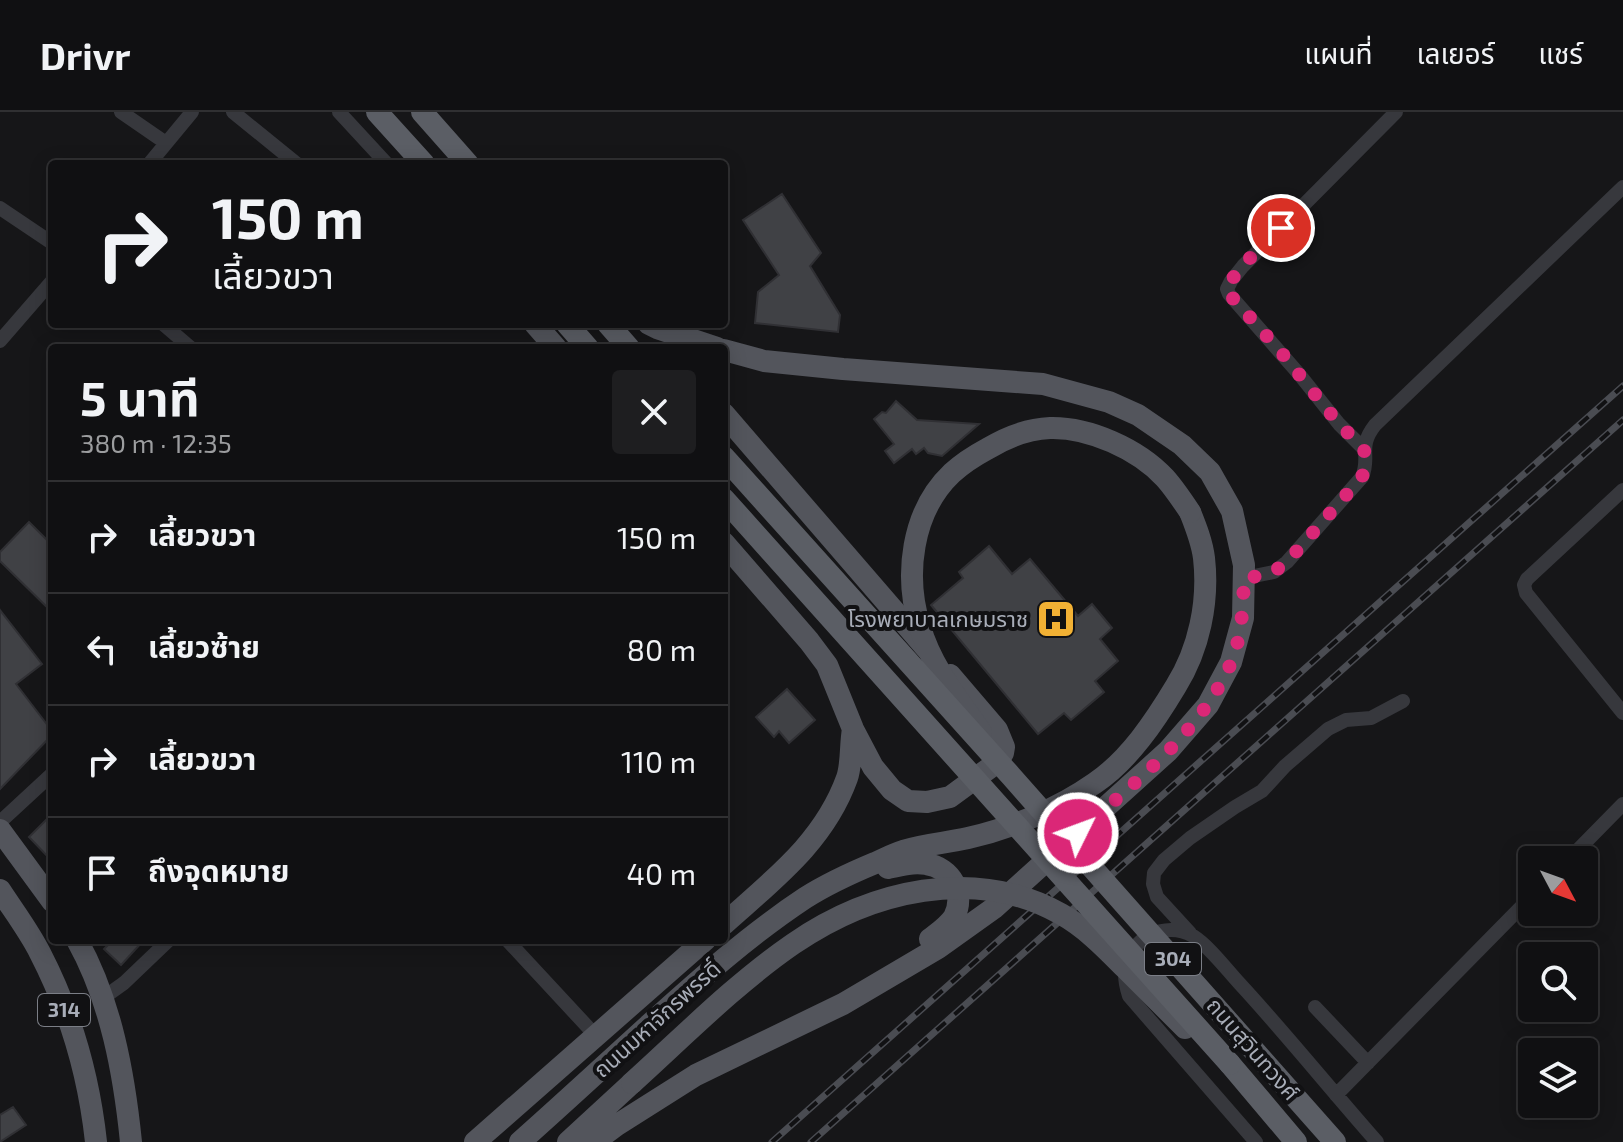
<!DOCTYPE html>
<html lang="th">
<head>
<meta charset="utf-8">
<style>
	:root { --surface:#101012; --page:#1e1e20; --text:#f1f3f6; --muted:#9c9d9f; --line:#303032 }
	body { margin:0; font-family:"Exo 2","Noto Sans Thai",sans-serif; background:var(--page); color:var(--text); height:100vh; display:flex; flex-direction:column; font-size:30px; white-space:nowrap }
	* { box-sizing:border-box; margin:0 }
	p { font-size:26px; color:var(--muted) }
	.icon { flex:none; width:44px; height:44px; fill:none; stroke:currentColor; stroke-width:2; stroke-linecap:round; stroke-linejoin:round }
	.map { position:relative; flex:1; overflow:hidden }
	.panel { position:absolute; left:48px; top:232px; width:680px; height:600px; display:flex; flex-direction:column; background:var(--surface); border-radius:8px; box-shadow:0 4px 20px #0003,0 0 0 2px var(--line) }
	.panel>* { flex:none }
	.banner { position:absolute; left:48px; top:48px; width:680px; height:168px; border-radius:8px; box-shadow:0 4px 20px #0003,0 0 0 2px var(--line); background:#101012; color:var(--text); overflow:hidden }
	.needle { width:52px; rotate:131deg }
	.tools { position:absolute; left:1518px; top:734px; display:grid; gap:16px }
	.tools a { display:grid; place-items:center; width:80px; height:80px; border-radius:8px; background:var(--surface); box-shadow:0 4px 20px #0003,0 0 0 2px var(--line); font-size:40px }
	.pin { position:absolute; display:grid; place-items:center; width:68px; height:68px; color:#fff; margin:-34px; border:4px solid #fff; border-radius:50%; box-shadow:0 2px 8px #0007 }
	.me { position:absolute; width:88px; margin:-44px; rotate:48deg; stroke-linejoin:round; filter:drop-shadow(0 0 6px #0008) }
	.turn { display:flex; align-items:center; gap:28px; height:168px; padding:0 32px; font-size:36px }
	.turn .icon { width:104px; height:104px; stroke-width:2.5 }
	.turn b { display:block; font-size:56px; line-height:68px }
	.round { display:grid; place-items:center; flex:none; width:84px; height:84px; border-radius:8px; background:var(--page) }
	.summary { display:flex; align-items:center; justify-content:space-between; height:136px; padding:0 32px }
	h1 { font-size:48px; font-weight:700; line-height:60px }
	ul { padding:0; list-style:none }
	li { display:flex; align-items:center; gap:24px; height:112px; padding:0 32px; border-top:2px solid var(--line) }
	li div { flex:1 }
	li b { display:block; font-size:30px }
	li em { font-style:normal }
	header { display:flex; align-items:center; gap:48px; box-sizing:border-box; height:112px; padding:0 40px; background:var(--surface); border-bottom:2px solid var(--line) }
	header strong { font-size:38px }
	nav { display:flex; gap:44px; margin-inline-start:auto; font-size:28px }
	.map>svg:first-child { display:block }
	.building { fill:#404145; stroke:#303034; stroke-width:2 }
	.lines { fill:none; stroke-linecap:round; stroke-linejoin:round }
	.minor { stroke:#37383d; stroke-width:14 }
	.primary { stroke:#53555c; stroke-width:22 }
	.trunk { stroke:#5b5e65; stroke-width:22 }
	.rail-casing { stroke:#4a4c52; stroke-width:7 }
	.rail { stroke:#111113; stroke-width:4; stroke-dasharray:12; stroke-linecap:butt }
	.primary-bridge { stroke:#53555c; stroke-width:22 }
	.trunk-bridge { stroke:#5b5e65; stroke-width:22 }
	.route { stroke:#db2777; stroke-width:14; stroke-dasharray:0 25.2 }
	.labels { text-anchor:middle; stroke-width:8; stroke-linejoin:round; paint-order:stroke }
	.shield { fill:#111113; stroke:#7b7e86; stroke-width:2 }
	.shield-label { font-size:20px; font-weight:bold; fill:#a8adb8 }
	.poi-label { font-size:22px; fill:#a8adb8; stroke:#111113; text-anchor:end }
	.street-label { font-size:22px; fill:#a8adb8; stroke:#111113 }
</style>
</head>
<body>
<header>
<strong>Drivr</strong>
<nav><a>แผนที่</a><a>เลเยอร์</a><a>แชร์</a></nav>
</header>
<div class="map">
<svg width="1623" height="1030" viewBox="0 0 1623 1030">
	<rect width="100%" height="100%" fill="#161618"/>
	<path class="building" d="M782,82L821,141L810,154L840,203L838,220L755,211L758,180L779,163L743,108Z
		M896,289L917,308L979,312L942,344L928,341L924,336L916,342L912,337L894,351L885,339L894,332L874,307L882,300L886,301Z
		M29,410L52,433V500L0,449V440Z
		M989,434L1012,462L1030,447L1078,504L1092,492L1112,516L1100,527L1118,549L1095,569L1104,580L1071,608L1064,601L1038,622L931,493L963,466L959,460Z
		M0,498L42,552L16,572L52,619V623L0,677Z
		M787,577L815,608L789,631L779,619L774,625L756,605Z
		M52,702V749L29,725Z
		M113,828H144L121,853L104,837Z
		M13,995L26,1013L0,1030V1003Z"/>
	<g class="lines">
		<path class="minor" d="M121,0L166,31
			M233,0L297,52
			M339,0L387,52
			M149,52L192,0
			M0,96L52,131
			M163,212L191,236
			M0,229L52,169
			M1364,337L1339,312L1299,262L1229,182L1227,177L1231,169L1243,154L1396,0
			M1623,378L1527,467L1524,473L1526,481L1623,601
			M1244,466L1274,460L1287,450L1362,365C1371,344 1357,336 1375,313L1623,75
			M0,710L52,662
			M1568,748L1623,692
			M1190,821L1157,785L1153,772L1154,761L1164,748L1190,726L1235,695L1262,679L1285,654L1328,617L1346,608L1371,606L1403,589
			M507,828L597,925
			M103,886L124,871L169,828
			M1315,895L1368,951
			M1336,983L1532,784
			M1256,1030L1129,884C1124,868 1122,852 1133,838C1146,819 1172,812 1193,824C1209,834 1227,858 1240,872C1287,923 1331,978 1377,1030"/>
		<path class="primary" d="M535,212L556,236
			M649,212L657,216L717,236
			M724,302L927,537
			M724,431L809,529L827,553L853,617L873,655L892,678L908,689L927,690L950,685L995,652L1003,641L1004,635L997,618L950,563
			M0,718L52,789
			M888,756C901,753 913,750 926,752C951,755 966,782 954,805C948,814 939,820 930,827
			M0,778C13,798 29,819 40,841C70,899 89,965 96,1030
			M724,812C773,768 824,730 847,666C852,652 850,633 853,617
			M77,828C111,889 124,961 131,1030
			M475,1030L705,828
			M520,1030C564,991 607,951 650,912C700,867 749,823 805,786C827,772 851,761 875,751C884,747 893,742 903,739C924,732 947,731 968,726C1012,716 1058,697 1095,671C1129,648 1155,609 1176,574C1199,537 1209,490 1204,446C1202,430 1196,415 1190,400
			M568,1030L632,971
			M594,1030L617,1013L696,963L843,892L938,836L994,796L1168,639L1208,593L1231,550L1243,506L1244,453L1232,399L1210,360L1182,333L1138,303L1109,290L1043,272L843,257L764,249L724,238"/>
		<path class="trunk" d="M377,0L424,52
			M422,0L468,52
			M567,212L588,236
			M608,212L629,236
			M1230,952L1296,1030"/>
		<g class="rail-casing">
			<path id="rail" d="M772,1030L1623,274
				M811,1030L1623,308"/>
		</g>
		<use href="#rail" class="rail"/>
		<path class="primary-bridge" d="M981,620C958,587 931,554 920,515C904,464 911,400 952,361C962,352 974,344 987,337C1005,326 1028,317 1050,316C1089,315 1138,337 1165,366C1174,376 1182,388 1190,400
			M632,971C684,924 735,872 793,832C870,779 974,753 1061,802C1086,816 1105,836 1125,856C1145,876 1165,896 1185,916"/>
		<path class="trunk-bridge" d="M724,345L1011,664L1335,1030
			M724,387L1230,952"/>
	</g>
	<g class="lines">
		<path class="route" d="M1078,721C1133,671 1200,622 1231,551C1242,524 1243,495 1244,466C1262,464 1273,462 1287,450L1362,365L1366,353L1364,337L1339,312L1281,240L1229,182L1227,177C1236,155 1265,133 1281,116"/>
	</g>
	<defs>
		<g id="hospital-square" transform="scale(2)"><rect x="-9" y="-9" width="18" height="18" rx="4" fill="#f2b134" stroke="#111113"/><path d="M-5-5h3v3.5h4V-5h3V5h-3V1.5h-4V5h-3Z" fill="#111"/></g>
	</defs>
	<g fill-rule="evenodd">
		<use href="#hospital-square" x="1056" y="507"/>
	</g>
	<g class="labels">
		<g class="shield">
			<rect x="1145" y="831" width="56" height="32" rx="6"/>
			<rect x="38" y="882" width="52" height="32" rx="6"/>
		</g>
		<g class="shield-label">
			<text x="1173" y="854">304</text>
			<text x="64" y="905">314</text>
		</g>
		<g class="poi-label">
			<text x="1028" y="515">โรงพยาบาลเกษมราช</text>
		</g>
		<g class="street-label">
			<text transform="translate(657 907) rotate(-42)" y="8">ถนนมหาจักรพรรดิ์</text>
			<text transform="translate(1253 937) rotate(49)" y="8">ถนนสุวินทวงศ์</text>
		</g>
	</g>
</svg>
<div class="tools">
<a><svg class="needle" viewBox="-14 -14 28 28"><path d="M0-13l5 13h-10z" fill="#e53935"/><path d="M0 13l5-13h-10z" fill="#9c9d9f"/></svg></a>
<a><svg class="icon" aria-label="search" viewBox="0 0 24 24"><circle cx="10" cy="10" r="6"/><path d="M15 15l6 6"/></svg></a>
<a><svg class="icon" aria-label="layers" viewBox="0 0 24 24"><path d="M12 4l9 5-9 5-9-5zM3 14l9 5 9-5"/></svg></a>
</div>
<div class="pin" style="left:1281px;top:116px;background:#d93025"><svg class="icon" aria-label="arrive" viewBox="0 0 24 24"><path d="M6 21V4h12l-3 4 3 4H6"/></svg></div>
<svg class="me" style="left:1078px;top:721px" viewBox="-20 -20 40 40"><circle r="17" fill="#db2777" stroke="#fff" stroke-width="3"/><path d="M0-11L8 9 0 5-8 9z" fill="#fff"/></svg>
<div class="banner">
<div class="turn"><svg class="icon" aria-label="right" viewBox="0 0 24 24"><path d="M7 20v-9h11M14 6l5 5-5 5"/></svg><div><b>150 m</b>เลี้ยวขวา</div></div>
</div>
<section class="panel">
<div class="summary"><div><h1>5 นาที</h1><p>380 m · 12:35</p></div><a class="round"><svg class="icon" aria-label="close" viewBox="0 0 24 24"><path d="M6 6l12 12M18 6L6 18"/></svg></a></div>
<ul>
<li><svg class="icon" aria-label="right" viewBox="0 0 24 24"><path d="M7 20v-9h11M14 6l5 5-5 5"/></svg><div><b>เลี้ยวขวา</b></div><em>150 m</em></li>
<li><svg class="icon" aria-label="left" viewBox="0 0 24 24"><path d="M17 20v-9H6M10 6l-5 5 5 5"/></svg><div><b>เลี้ยวซ้าย</b></div><em>80 m</em></li>
<li><svg class="icon" aria-label="right" viewBox="0 0 24 24"><path d="M7 20v-9h11M14 6l5 5-5 5"/></svg><div><b>เลี้ยวขวา</b></div><em>110 m</em></li>
<li><svg class="icon" aria-label="arrive" viewBox="0 0 24 24"><path d="M6 21V4h12l-3 4 3 4H6"/></svg><div><b>ถึงจุดหมาย</b></div><em>40 m</em></li>
</ul>
</section>
</div>
</body>
</html>
